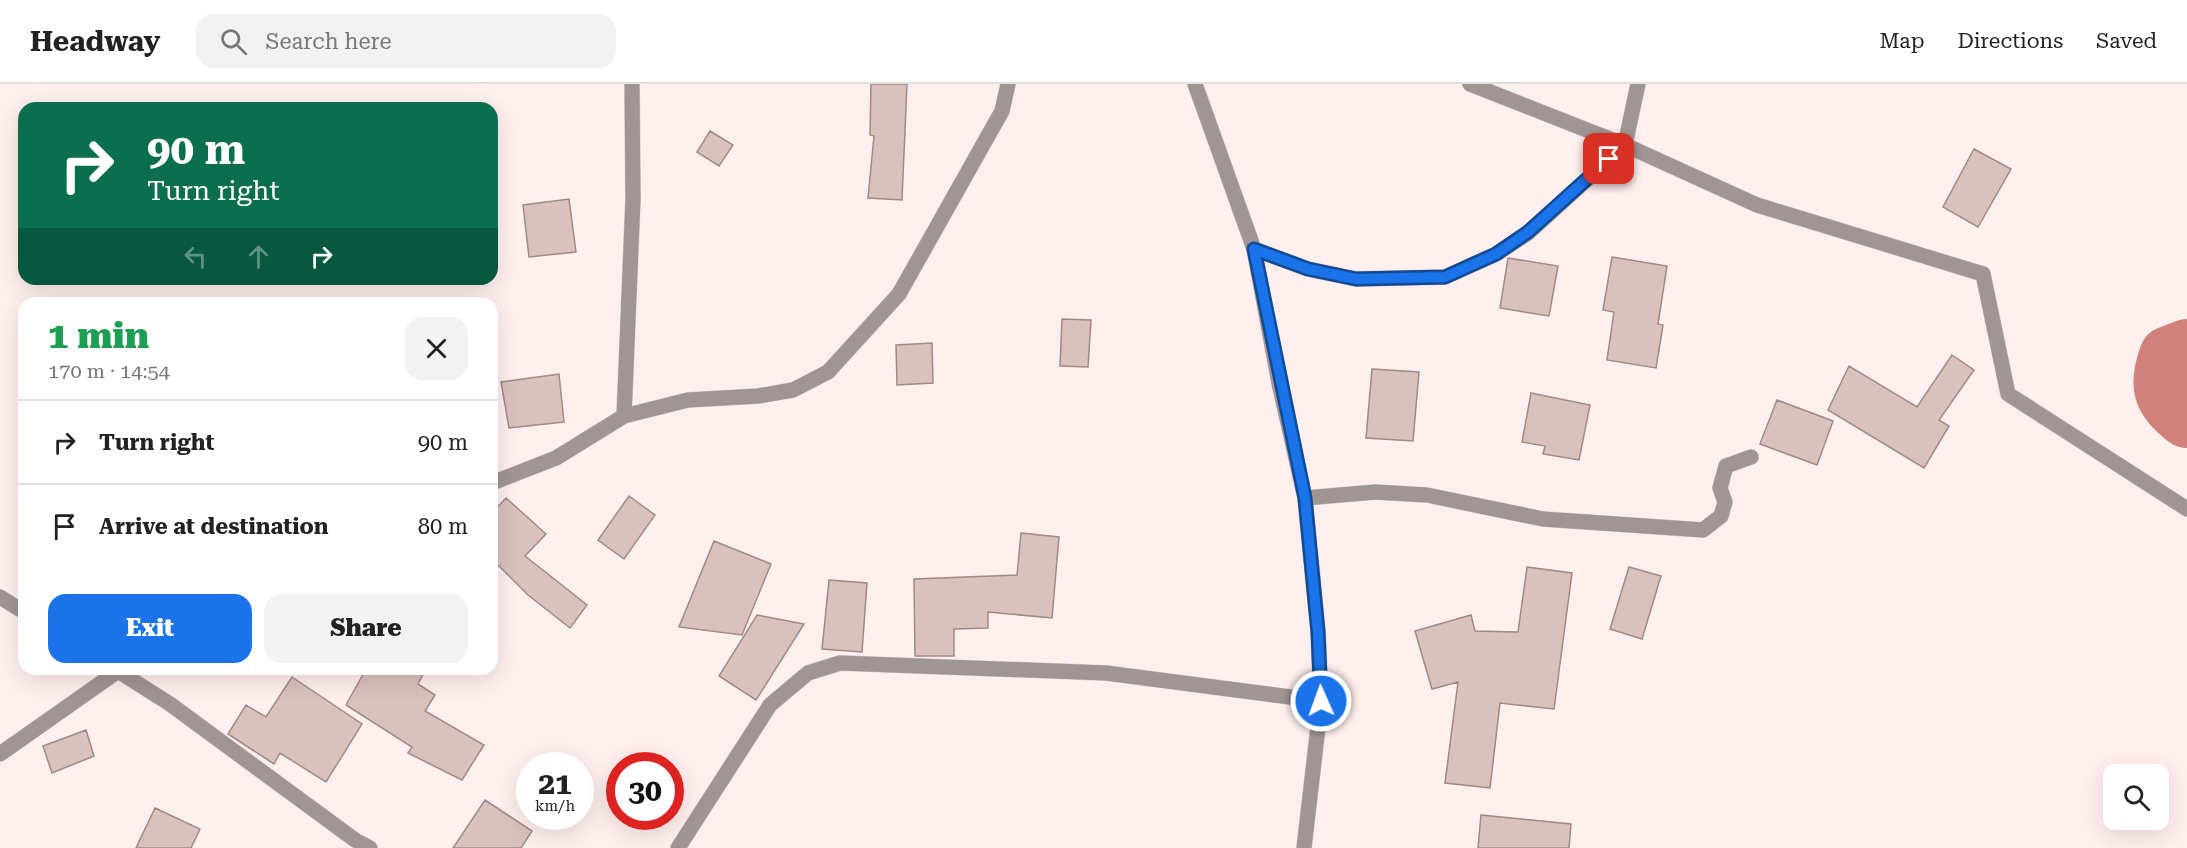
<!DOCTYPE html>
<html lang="en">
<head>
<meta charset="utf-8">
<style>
	:root { --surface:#fff; --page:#f2f2f2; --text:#222; --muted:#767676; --line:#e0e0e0; --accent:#1a73e8 }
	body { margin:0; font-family:"Roboto Serif",serif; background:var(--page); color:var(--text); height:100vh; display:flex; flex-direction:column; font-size:22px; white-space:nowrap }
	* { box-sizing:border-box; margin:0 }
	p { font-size:20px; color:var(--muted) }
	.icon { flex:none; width:33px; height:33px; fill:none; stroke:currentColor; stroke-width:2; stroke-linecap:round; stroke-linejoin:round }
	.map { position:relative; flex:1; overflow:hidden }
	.side { position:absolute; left:18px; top:213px; width:480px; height:378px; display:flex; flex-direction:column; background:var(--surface); border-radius:18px; box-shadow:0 6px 24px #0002 }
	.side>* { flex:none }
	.hud { position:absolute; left:18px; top:18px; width:480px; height:183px; border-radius:18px; box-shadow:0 6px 24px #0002; background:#0b6e4f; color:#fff; overflow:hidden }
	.tools { position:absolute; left:2103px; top:680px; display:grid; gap:12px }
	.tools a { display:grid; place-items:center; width:66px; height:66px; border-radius:12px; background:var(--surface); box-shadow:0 6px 24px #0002; font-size:30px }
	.speed { position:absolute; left:516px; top:668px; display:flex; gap:12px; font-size:30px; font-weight:700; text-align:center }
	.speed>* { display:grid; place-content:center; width:78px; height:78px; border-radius:50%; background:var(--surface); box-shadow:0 6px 24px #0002; line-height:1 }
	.speed small { font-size:15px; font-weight:400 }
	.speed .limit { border:9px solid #d22; background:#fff; color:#111 }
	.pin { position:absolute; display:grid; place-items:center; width:51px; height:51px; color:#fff; margin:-26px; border-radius:12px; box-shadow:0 3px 9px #0006 }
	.me { position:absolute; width:66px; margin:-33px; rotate:358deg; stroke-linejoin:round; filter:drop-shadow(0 0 4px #0008) }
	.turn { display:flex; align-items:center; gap:21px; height:126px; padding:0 30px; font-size:27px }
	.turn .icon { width:78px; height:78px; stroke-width:2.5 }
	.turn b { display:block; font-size:42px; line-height:51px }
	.lanes { display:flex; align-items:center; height:57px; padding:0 30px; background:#0003; justify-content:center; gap:30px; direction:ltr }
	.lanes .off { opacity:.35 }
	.round { display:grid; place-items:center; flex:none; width:63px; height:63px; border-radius:18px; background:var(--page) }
	.headline { display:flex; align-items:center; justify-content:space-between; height:102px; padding:0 30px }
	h1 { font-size:36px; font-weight:800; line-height:45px; color:#1e9e55 }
	.primary-button { display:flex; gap:12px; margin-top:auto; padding:12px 30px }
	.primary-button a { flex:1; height:69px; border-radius:18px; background:var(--accent); color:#fff; font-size:24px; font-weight:800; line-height:69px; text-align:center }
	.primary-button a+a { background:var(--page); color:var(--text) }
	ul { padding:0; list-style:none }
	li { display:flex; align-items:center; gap:18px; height:84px; padding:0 30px; border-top:2px solid var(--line) }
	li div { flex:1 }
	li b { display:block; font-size:22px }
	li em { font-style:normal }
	header { display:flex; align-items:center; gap:36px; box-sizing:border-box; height:84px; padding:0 30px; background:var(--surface); border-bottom:2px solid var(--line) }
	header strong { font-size:28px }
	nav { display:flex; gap:33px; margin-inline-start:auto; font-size:21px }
	.search { width:420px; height:54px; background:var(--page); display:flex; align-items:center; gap:15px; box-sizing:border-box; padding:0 21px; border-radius:18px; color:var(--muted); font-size:22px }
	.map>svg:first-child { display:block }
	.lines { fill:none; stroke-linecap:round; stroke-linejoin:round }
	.river { stroke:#d1817b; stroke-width:60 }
	.building { fill:#d9c1be; stroke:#a08986; stroke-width:1.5 }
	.minor-casing { stroke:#dacccb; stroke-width:16 }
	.minor { stroke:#9f9594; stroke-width:15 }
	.route-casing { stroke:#114b97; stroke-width:15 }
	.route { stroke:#1a73e8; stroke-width:10 }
</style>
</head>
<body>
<header>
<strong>Headway</strong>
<div class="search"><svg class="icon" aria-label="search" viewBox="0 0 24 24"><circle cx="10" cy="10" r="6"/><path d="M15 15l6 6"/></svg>Search here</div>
<nav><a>Map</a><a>Directions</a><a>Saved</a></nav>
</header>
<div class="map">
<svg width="2187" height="764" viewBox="0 0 2187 764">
	<rect width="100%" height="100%" fill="#ffefee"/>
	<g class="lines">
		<path class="river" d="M2187,265L2169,272C2158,302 2162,314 2187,334"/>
	</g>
	<path class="building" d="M871,0H907L902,116L868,114L874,52L870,51Z
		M710,47L733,61L719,82L697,68Z
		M1974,65L2011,85L1978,143L1943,123Z
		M569,115L576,168L529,173L523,121Z
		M1612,173L1667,182L1658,240L1663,241L1656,284L1607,276L1614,228L1603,226Z
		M1508,174L1558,182L1549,232L1500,224Z
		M1062,235L1091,236L1088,283L1060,282Z
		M932,259L933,299L897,301L896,261Z
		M1952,271L1974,286L1939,336L1949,342L1924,384L1828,326L1849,282L1917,323Z
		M1372,285L1419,288L1413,357L1366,354Z
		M559,290L564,338L509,344L501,298Z
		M1531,309L1590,321L1579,376L1543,370L1545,362L1522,358Z
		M1777,316L1833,337L1817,381L1760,360Z
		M629,412L655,431L624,475L598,456Z
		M506,414L546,450L525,472L587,521L570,544L528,511L492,475V429Z
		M1021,449L1059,453L1052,534L988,528V544L954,545V572H915L914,495L1017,491Z
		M714,457L771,480L742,551L679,543Z
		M1527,483L1572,489L1554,625L1500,619L1490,704L1445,699L1458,598L1432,605L1415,547L1471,531L1475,547L1518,548Z
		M1629,483L1661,492L1642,555L1610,545Z
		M829,496L867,499L862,568L822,565Z
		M757,531L804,540L756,616L719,592Z
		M366,585H426L418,600L435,611L425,627L484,661L462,696L408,669L412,663L346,621Z
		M292,593L362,640L326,698L280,669L274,680L228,650L246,621L266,633Z
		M86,646L94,672L52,689L43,662Z
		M485,716L532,747L521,764H453Z
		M155,724L200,745L191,764H136Z
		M1481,731L1571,740L1569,764H1478Z"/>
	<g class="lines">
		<g class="minor-casing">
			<path id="minor" d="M1195,0L1254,165L1279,299L1305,414L1318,547L1321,617L1304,764
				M1470,0L1625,61L1757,121L1983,190L2008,310L2187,425
				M1254,165L1308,185L1356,195L1445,193L1496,170L1528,149L1625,61L1638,0
				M624,332L633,115L632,0
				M492,399L556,374L624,332L688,316L758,312L793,306L828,288L899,210L1002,27L1008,0
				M1305,414L1375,408L1427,411L1543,435L1703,446L1721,432L1725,418L1720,404L1726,382L1751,373
				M0,513L24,528
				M0,670L118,587L170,620L355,756L370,764
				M678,764L770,621L808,589L840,579L1106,589L1321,617"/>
		</g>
		<use href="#minor" class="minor"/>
	</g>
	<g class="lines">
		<g class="route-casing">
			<path id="route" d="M1321,617L1318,548L1305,414L1254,165L1308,185L1356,195L1445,193L1496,170L1528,148L1609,75"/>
		</g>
		<use href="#route" class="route"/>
	</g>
</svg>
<div class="tools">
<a><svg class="icon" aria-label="search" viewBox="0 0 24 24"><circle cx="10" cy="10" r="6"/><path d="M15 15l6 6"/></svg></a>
</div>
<div class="speed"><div>21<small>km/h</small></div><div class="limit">30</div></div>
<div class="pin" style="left:1609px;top:75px;background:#d93025"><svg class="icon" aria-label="arrive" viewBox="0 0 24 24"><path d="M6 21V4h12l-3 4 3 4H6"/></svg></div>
<svg class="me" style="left:1321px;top:617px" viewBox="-20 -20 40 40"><circle r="17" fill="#1a73e8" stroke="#fff" stroke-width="3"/><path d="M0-11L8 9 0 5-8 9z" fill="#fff"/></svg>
<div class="hud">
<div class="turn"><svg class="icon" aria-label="right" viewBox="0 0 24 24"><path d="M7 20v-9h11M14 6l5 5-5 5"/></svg><div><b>90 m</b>Turn right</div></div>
<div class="lanes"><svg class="icon off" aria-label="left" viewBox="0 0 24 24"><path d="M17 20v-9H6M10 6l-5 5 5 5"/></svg><svg class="icon off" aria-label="ahead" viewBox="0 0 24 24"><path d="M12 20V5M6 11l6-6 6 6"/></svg><svg class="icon" aria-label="right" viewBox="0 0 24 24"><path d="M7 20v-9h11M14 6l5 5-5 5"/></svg></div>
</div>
<section class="side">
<div class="headline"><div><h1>1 min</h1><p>170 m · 14:54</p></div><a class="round"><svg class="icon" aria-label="close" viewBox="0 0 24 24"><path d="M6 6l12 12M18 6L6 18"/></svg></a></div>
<ul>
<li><svg class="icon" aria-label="right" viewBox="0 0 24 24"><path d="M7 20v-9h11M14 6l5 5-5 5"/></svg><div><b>Turn right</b></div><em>90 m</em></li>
<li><svg class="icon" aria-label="arrive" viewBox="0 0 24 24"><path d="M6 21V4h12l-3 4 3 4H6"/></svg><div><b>Arrive at destination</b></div><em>80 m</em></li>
</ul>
<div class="primary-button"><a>Exit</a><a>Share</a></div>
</section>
</div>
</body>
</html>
